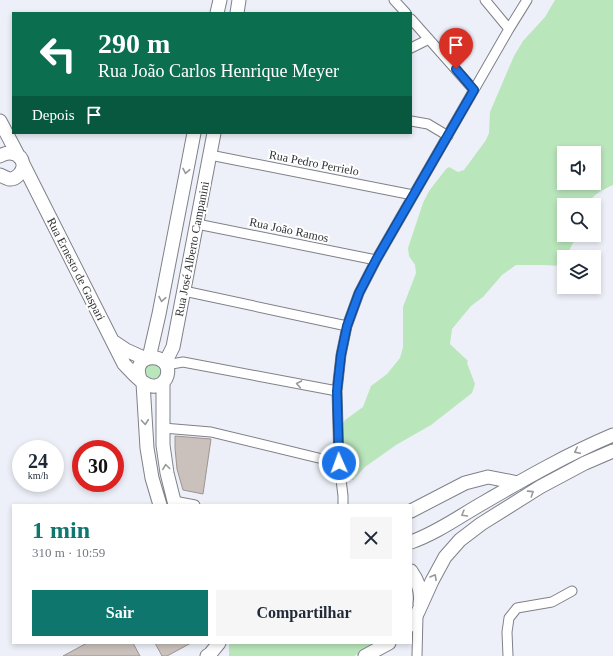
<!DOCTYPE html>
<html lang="pt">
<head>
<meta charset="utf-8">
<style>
	:root { --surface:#fff; --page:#f6f6f7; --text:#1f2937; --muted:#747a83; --accent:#0f766e }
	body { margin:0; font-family:Georgia,serif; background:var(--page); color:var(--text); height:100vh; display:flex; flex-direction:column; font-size:15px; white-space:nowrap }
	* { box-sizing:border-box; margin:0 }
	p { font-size:13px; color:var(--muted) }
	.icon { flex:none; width:22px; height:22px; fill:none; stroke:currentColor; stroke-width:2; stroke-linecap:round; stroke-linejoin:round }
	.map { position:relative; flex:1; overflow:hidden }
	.details { position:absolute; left:12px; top:504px; width:400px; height:140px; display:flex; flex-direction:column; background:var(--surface); border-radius:0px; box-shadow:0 2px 6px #0003 }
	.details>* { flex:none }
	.banner { position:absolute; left:12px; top:12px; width:400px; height:122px; border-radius:0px; box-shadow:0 2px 6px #0003; background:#0b6e4f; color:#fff; overflow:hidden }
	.tools { position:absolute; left:557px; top:146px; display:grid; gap:8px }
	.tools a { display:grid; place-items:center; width:44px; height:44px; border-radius:0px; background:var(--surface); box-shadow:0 2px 6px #0003; font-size:20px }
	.speed { position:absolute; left:12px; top:440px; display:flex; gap:8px; font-size:20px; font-weight:700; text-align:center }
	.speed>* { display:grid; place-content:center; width:52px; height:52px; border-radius:50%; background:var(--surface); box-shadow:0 2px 6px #0003; line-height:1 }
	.speed small { font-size:10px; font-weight:400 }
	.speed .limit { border:6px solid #d22; background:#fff; color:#111 }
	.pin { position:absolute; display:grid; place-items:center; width:34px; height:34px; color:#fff; margin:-41px -17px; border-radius:50% 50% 50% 0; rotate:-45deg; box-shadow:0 0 4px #0007 }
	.pin .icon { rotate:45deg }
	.me { position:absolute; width:44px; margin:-22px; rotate:358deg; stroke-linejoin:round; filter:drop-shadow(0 0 3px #0008) }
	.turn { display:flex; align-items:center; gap:14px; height:84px; padding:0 20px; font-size:18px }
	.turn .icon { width:52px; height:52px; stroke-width:2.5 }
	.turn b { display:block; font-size:28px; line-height:34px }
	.then { display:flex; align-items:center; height:38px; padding:0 20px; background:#0003; gap:8px; font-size:15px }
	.round { display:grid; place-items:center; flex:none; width:42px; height:42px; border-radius:0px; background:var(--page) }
	.summary { display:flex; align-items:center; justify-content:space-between; height:68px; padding:0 20px }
	h1 { font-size:24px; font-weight:600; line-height:30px; color:var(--accent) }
	.action { display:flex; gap:8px; margin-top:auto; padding:8px 20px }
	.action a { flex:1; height:46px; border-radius:0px; background:var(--accent); color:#fff; font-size:16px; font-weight:600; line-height:46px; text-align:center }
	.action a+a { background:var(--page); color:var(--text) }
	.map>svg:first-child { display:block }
	.green { fill:#bae6bc; fill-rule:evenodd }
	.building { fill:#cac1bc; stroke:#9d9490 }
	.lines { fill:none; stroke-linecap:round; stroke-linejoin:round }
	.street-casing { stroke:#7f8189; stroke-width:11 }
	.secondary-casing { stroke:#7f8189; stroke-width:15 }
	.street { stroke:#fff; stroke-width:9 }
	.secondary { stroke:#fff; stroke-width:13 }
	.oneway { stroke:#979899 }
	.route-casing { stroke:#114b97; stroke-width:10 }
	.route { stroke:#1a73e8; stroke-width:7 }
	.labels { text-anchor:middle; stroke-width:4; stroke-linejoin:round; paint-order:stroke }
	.street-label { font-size:12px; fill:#2f3033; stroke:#fff }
</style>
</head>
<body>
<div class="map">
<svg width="613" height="656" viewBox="0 0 613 656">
	<rect width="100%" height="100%" fill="#edf0f8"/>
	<path class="green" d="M555,0H613V185C604,189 591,195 588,205H564V235H577L566,257H564V260L561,266L544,265H516L502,275L483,297L471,306L452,329L450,344L468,361L467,363L475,384L472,393L431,425L396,445L365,467L353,480H349L344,476L338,430L345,420L363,407L371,386L387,374L400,358L403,347V307L416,273L415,265L409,256L408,248L423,203L429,191L446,169L449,167L458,172L464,170L486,140L489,133L490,112L514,56L523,41L545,17ZM564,153H594V183H564Z
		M144 372a9 9 0 1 1 18 0a9 9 0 1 1-18 0Z
		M229,643H378L354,656H229Z"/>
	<path class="building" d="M175,436L211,439L203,494L183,490L177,469L175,448Z
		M87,643H133L140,656H63Z
		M155,643H191L167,656H162Z"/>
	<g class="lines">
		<g class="street-casing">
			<path id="street" d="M394,0L406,13
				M485,0L509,29
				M411,19L474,90
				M411,48L429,39
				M411,121L428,124L448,136
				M210,155L413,195
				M197,224L376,260
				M184,291L347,326
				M166,365L183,362L337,391
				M163,428L211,432L339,463
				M174,501L195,505
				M343,505V496L339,463L337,391L341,355L347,326L359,293L376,260L509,29L527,0
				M417,656L418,615
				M508,656L507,632L509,618L517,608L552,602L572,591"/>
		</g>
		<g class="secondary-casing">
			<path id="secondary" d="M217,13L220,0
				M237,13L239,0
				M0,121L19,157
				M0,156C8,151 21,152 23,164C24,171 16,180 9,179C6,178 2,176 0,175
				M23,164L124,364C132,372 146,391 159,385C162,384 166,380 167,376C174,351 127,351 141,381
				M114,342L126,350L146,359
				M149,358L159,314L194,133
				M165,363L173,347L214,133
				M143,383L147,448L152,478L160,505
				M163,383V445L167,473L174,501L176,505
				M411,511L465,483L488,477L518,483
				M411,542C437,533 460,516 483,503C526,478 568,454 613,435
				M411,571C418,581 422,593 420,604
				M411,625L418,612L432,581L445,557L460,540L481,524L540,487L585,463L613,451
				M207,656L210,654L219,643
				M365,656L389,643"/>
		</g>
		<use href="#street" class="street"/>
		<use href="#secondary" class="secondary"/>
	</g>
	<defs><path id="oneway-chevron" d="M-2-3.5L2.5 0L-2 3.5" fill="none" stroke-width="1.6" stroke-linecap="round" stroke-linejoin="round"/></defs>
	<g class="oneway">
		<use href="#oneway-chevron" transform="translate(186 171) rotate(101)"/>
		<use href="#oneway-chevron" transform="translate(162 299) rotate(101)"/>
		<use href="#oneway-chevron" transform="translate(299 384) rotate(-169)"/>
		<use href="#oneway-chevron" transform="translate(145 422) rotate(85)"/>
		<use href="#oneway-chevron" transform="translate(577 451) rotate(154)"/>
		<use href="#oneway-chevron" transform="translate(166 467) rotate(-98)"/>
		<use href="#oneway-chevron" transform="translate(531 493) rotate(-33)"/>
		<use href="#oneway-chevron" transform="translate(464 514) rotate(150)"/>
		<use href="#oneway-chevron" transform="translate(434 577) rotate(-61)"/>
	</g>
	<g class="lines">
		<g class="route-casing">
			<path id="route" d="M339,463L337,391L341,355L347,326L359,293L376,260L474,90L456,69"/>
		</g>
		<use href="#route" class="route"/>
	</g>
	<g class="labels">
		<g class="street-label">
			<text transform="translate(314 163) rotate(11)" y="4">Rua Pedro Perrielo</text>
			<text transform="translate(289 230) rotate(12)" y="4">Rua João Ramos</text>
			<text transform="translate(192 249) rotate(-79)" y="4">Rua José Alberto Campanini</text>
			<text transform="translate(76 269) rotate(63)" y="4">Rua Ernesto de Gaspari</text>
		</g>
	</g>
</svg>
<div class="tools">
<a><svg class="icon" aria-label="sound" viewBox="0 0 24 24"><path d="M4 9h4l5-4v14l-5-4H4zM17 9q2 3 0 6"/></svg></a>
<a><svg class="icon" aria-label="search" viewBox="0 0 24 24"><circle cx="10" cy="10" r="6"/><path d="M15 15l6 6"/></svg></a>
<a><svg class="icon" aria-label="layers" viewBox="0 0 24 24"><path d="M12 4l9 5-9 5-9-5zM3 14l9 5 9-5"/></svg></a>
</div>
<div class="speed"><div>24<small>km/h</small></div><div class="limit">30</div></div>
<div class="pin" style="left:456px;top:69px;background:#d93025"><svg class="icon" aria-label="arrive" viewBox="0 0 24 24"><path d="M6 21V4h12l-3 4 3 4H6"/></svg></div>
<svg class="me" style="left:339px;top:463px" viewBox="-20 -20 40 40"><circle r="17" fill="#1a73e8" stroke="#fff" stroke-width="3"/><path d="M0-11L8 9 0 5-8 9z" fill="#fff"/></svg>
<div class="banner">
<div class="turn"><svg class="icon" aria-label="left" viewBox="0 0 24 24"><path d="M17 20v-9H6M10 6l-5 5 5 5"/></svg><div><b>290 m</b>Rua João Carlos Henrique Meyer</div></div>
<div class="then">Depois<svg class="icon" aria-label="arrive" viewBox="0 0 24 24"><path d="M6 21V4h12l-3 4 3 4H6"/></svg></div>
</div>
<section class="details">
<div class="summary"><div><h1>1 min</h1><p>310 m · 10:59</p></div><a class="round"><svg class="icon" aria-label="close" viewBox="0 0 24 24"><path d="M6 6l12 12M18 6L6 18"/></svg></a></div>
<div class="action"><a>Sair</a><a>Compartilhar</a></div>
</section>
</div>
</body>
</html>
